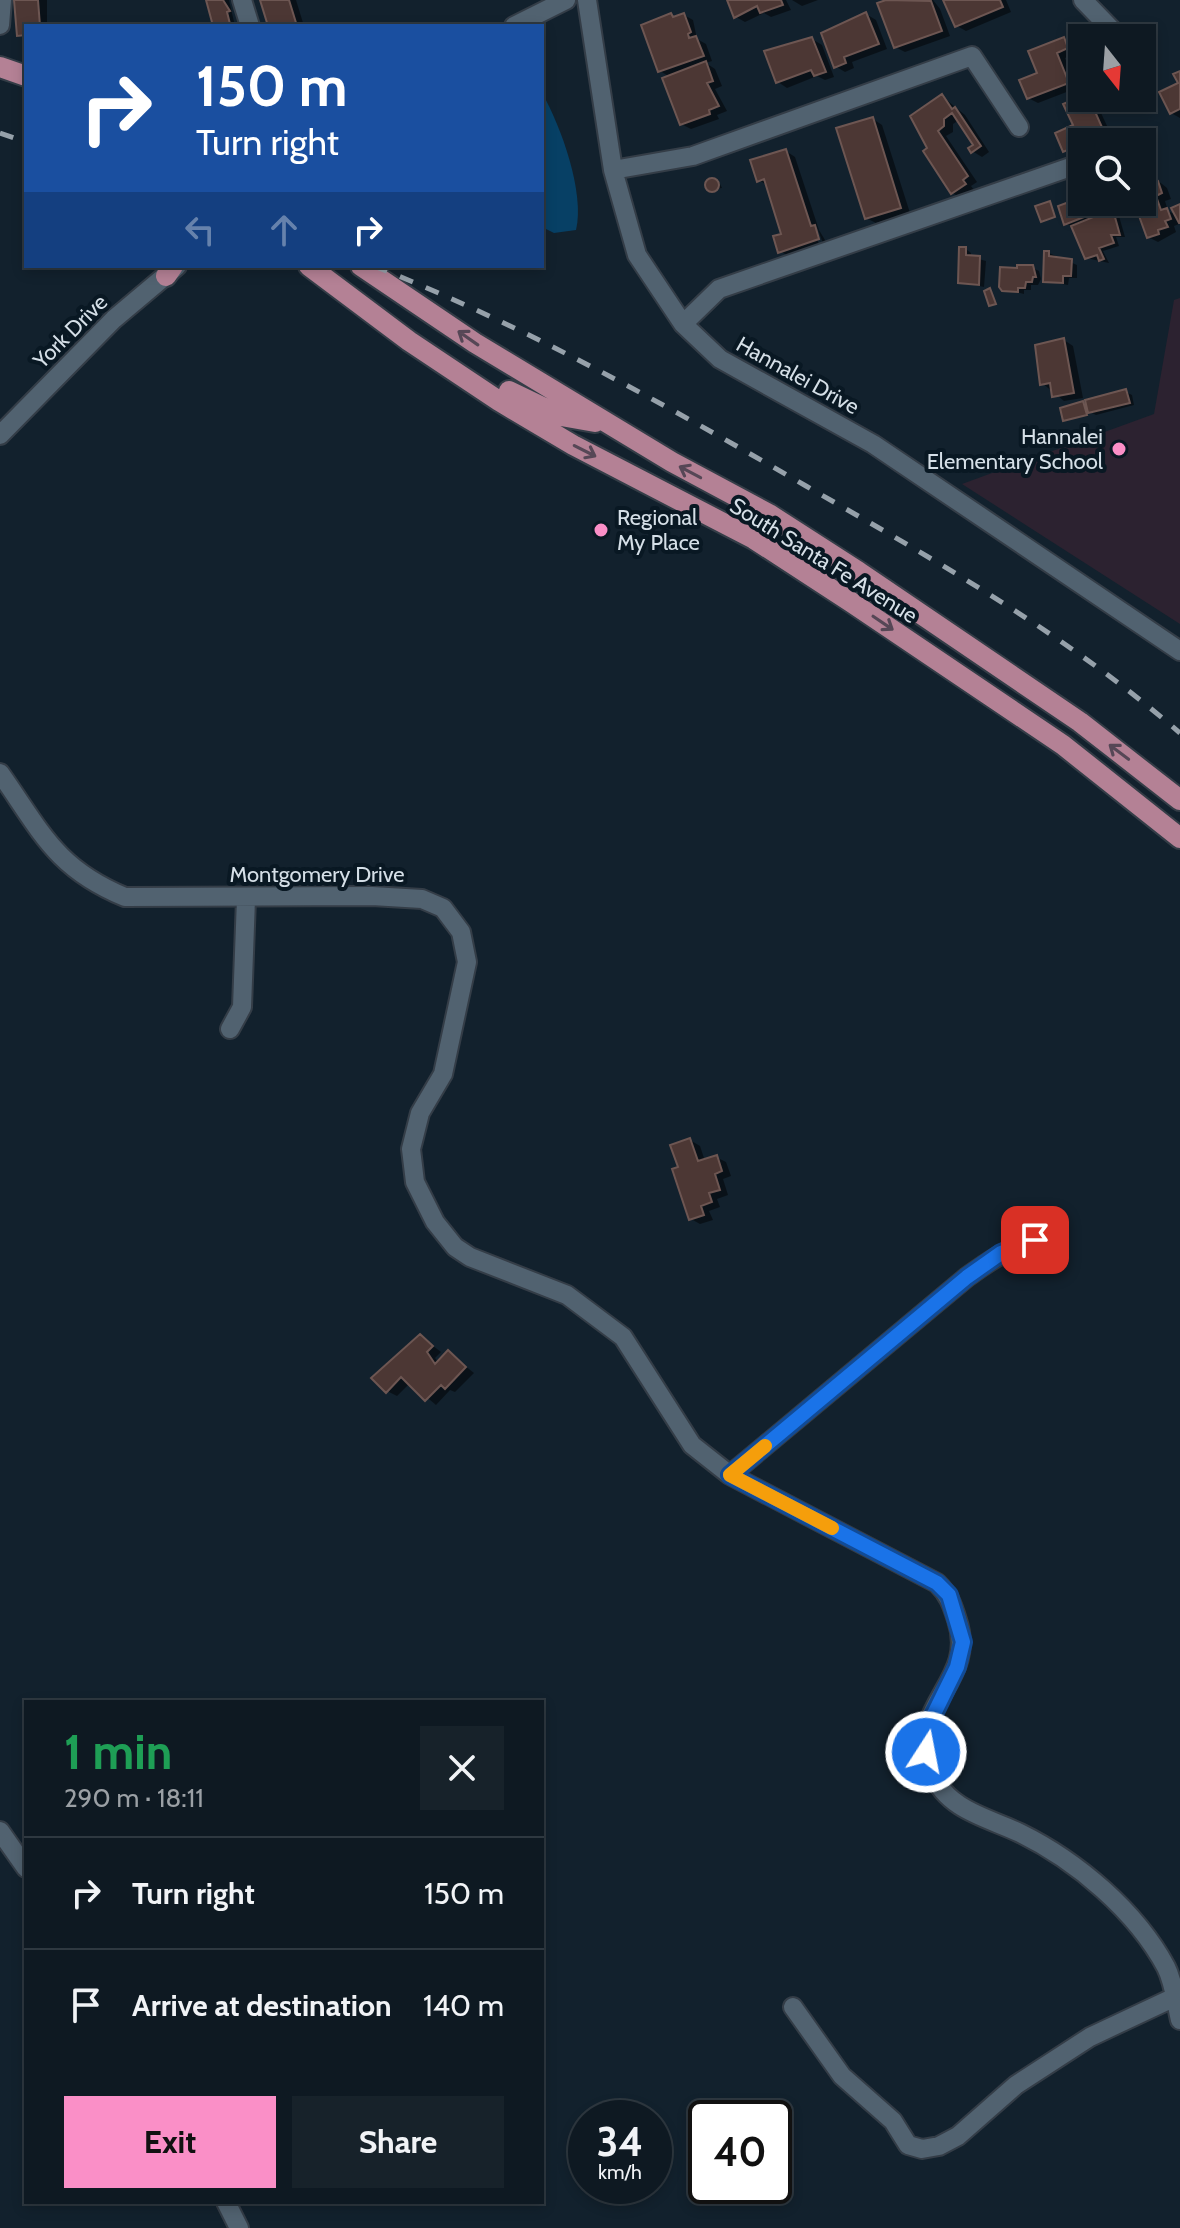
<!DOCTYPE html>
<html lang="en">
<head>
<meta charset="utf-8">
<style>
	:root { --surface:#0e1922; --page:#17222a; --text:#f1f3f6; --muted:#9ba0a5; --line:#2e3840; --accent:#fa8fc7 }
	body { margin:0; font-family:Cabin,sans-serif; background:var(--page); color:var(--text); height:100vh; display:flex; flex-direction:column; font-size:30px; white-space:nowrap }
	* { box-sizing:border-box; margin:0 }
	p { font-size:26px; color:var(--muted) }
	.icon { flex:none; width:44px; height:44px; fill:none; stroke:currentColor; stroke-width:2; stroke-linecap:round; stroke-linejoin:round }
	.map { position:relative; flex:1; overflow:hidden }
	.side { position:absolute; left:24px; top:1700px; width:520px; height:504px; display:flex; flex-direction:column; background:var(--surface); border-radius:0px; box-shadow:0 4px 12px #0003,0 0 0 2px var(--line) }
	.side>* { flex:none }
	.guide { position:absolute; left:24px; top:24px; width:520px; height:244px; border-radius:0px; box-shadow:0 4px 12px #0003,0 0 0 2px var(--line); background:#1a4fa0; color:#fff; overflow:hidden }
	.needle { width:52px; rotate:163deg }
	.tools { position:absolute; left:1068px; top:24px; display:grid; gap:16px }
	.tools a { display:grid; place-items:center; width:88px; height:88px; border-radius:0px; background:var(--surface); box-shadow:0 4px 12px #0003,0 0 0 2px var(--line); font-size:40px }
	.speed { position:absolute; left:568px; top:2100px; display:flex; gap:16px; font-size:40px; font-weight:700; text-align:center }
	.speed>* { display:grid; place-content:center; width:104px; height:104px; border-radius:50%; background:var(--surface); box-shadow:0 4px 12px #0003,0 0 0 2px var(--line); line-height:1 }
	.speed small { font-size:20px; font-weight:400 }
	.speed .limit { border:4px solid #111; border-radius:12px; background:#fff; color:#111 }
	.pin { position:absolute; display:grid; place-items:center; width:68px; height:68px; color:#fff; margin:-34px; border-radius:16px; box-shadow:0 4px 12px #0006 }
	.me { position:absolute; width:88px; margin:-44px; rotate:11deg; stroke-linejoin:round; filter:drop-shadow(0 0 6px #0008) }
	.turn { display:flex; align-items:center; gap:28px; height:168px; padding:0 40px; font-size:36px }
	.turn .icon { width:104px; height:104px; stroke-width:2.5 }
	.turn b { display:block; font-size:56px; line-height:68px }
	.lanes { display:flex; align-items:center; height:76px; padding:0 40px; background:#0003; justify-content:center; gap:40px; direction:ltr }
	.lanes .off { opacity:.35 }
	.round { display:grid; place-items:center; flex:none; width:84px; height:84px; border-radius:0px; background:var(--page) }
	.overview { display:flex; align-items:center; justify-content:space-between; height:136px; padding:0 40px }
	h1 { font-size:48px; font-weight:700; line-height:60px; color:#1e9e55 }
	.cta { display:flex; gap:16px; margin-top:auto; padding:16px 40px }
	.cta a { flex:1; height:92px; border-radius:0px; background:var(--accent); color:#111; font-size:32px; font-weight:700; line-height:92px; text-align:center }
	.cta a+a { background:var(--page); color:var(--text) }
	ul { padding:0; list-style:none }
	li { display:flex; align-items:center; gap:24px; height:112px; padding:0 40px; border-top:2px solid var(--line) }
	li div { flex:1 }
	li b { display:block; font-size:30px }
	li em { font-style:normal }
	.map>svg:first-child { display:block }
	.education { fill:#2c2230 }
	.water { fill:#074065 }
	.shadow { fill:#0007 }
	.building { fill:#4c3734; stroke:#6d5652; stroke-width:2 }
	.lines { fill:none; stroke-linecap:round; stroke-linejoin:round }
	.minor-casing { stroke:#343d47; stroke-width:22 }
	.major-casing { stroke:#343d47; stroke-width:24 }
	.minor { stroke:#516270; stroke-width:18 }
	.major { stroke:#b48195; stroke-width:20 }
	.rail { stroke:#96a1aa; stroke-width:5; stroke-dasharray:14 14; stroke-linecap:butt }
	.oneway { stroke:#564756 }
	.route-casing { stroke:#114b97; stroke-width:20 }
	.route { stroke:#1a73e8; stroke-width:14 }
	.slow { stroke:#f59e0b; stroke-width:14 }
	.poi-dot { fill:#fa8fc7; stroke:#091823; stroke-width:3 }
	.labels { text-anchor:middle; stroke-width:8; stroke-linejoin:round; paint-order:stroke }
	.street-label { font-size:22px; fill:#d5dfe7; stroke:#091823 }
	.poi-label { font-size:22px; fill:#d5dfe7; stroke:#091823; text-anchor:end }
</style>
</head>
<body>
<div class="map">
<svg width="1180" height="2228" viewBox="0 0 1180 2228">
	<rect width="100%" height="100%" fill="#12212d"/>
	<path class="education" d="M1180,298V624L962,484L1154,414L1174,300Z"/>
	<path class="water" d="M542,93C561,126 585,193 576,230L554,233L542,227Z"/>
	<path class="shadow" d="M17,0H47V26H26V39L19,35Z
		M206,0H229L235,26H215Z
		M262,0H296L304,26H270Z
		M729,0H786L791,10L771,17L764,13L745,22L736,17Z
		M792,0H818L802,6Z
		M893,0L908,4L906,0H933L940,9L950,36L905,52L895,47L880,4Z
		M945,0H1006L1011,12L966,31L957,26Z
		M866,14L876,20L887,49L852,62L854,68L845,72L835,66Z
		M684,15L693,20L697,39L706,44L712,61L706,63L715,69L722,86L715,89L727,111L717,115L719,119L691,129L681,124L670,77L660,71L671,16Z
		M812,39L822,45L834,77L825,80L817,76L787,88L778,82Z
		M1064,39L1073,45L1077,53L1065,58L1077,88L1038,103L1028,98L1039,74Z
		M1180,84V118L1171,113Z
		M943,97L965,115L989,152L982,157L972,151L975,146L959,120L953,124V132L946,136L977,182L971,186L974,190L962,198L952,193L930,149Z
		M1082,98L1096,102L1113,139L1082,142V152L1075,156L1065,150Z
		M873,119L882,125L910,213L876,223L866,218Z
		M786,151L795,157L819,230L828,245L824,246L817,227H813L820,247L790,257L780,251L784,235L768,186L759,180Z
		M1146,171L1167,188L1171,199L1165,201L1168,211L1178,216L1180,206L1179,224L1174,226L1176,232L1158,242L1148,237L1136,202H1142V172Z
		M718,180L722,188L707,190L706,184Z
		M1073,201L1088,210L1089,221L1113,212L1119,216L1125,237H1116L1119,246L1103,251L1109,263L1086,258L1072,227L1066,223Z
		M966,249L971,253V257L986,261L984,287L960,282Z
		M1049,253L1077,265V278H1069L1068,285L1045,281Z
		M1033,268L1039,271L1041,279L1038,285H1031V290H1024V294L1004,289Z
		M1064,340L1073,346L1083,398L1064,401L1042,383Z
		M1126,392L1132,395L1134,405L1096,415L1086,410L1088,416L1065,420L1082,403L1089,407Z
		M690,1140L700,1146L705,1161L716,1157L726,1162L731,1176L723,1179L728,1195L717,1199L720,1207L709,1211L713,1220L700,1224L691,1219L681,1169Z
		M420,1336L441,1352L435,1358L439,1363L449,1353L474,1373L455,1392L450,1390L436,1405L410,1383L397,1396L387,1391Z"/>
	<path class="building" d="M14,0H38L40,26H26V35L17,36Z
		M206,0H223L230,11L227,12L230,24L213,26Z
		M260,0H289L297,26H268Z
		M727,0H781L783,5L760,13L757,6L734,18Z
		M886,0L931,1L942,31L894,48L877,3Z
		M943,0H1000L1003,7L955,27Z
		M866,12L879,44L844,57L846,63L834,68L821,33Z
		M671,13L673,17L684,13L691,32L688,34L689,38L696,36L704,56L658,72L641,25Z
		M812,37L826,72L814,76L811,70L776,83L764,51Z
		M1064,37L1068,48L1057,53L1069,83L1027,99L1019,80L1037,73L1028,51Z
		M706,61L713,81L707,83L719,106L709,110L710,114L680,125L662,78Z
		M1180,71V109L1170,114L1159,92L1178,83L1173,74Z
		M942,94L952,109L955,107L981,146L971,153L968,148L973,145L952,113L944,119V126L938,131L968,176L963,180L966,184L951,194L923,151L927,148L910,116Z
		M1082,96L1089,98L1105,134L1063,152L1055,133L1073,125L1063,104Z
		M873,117L901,208L865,219L836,128Z
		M786,149L811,226L815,225L819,239L778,253L773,236L781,234L764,179L757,182L750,160Z
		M1146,169L1152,183L1158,181L1162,193L1156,196L1161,210L1167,208L1171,219L1165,221L1168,227L1158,230L1159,234L1147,238L1134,202H1142V170Z
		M705 185a7 7 0 1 1 14 0a7 7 0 1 1-14 0Z
		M1077,199L1082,205L1084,217L1064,225L1058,206Z
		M1050,201L1055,217L1041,222L1035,206Z
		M1180,204V223H1179L1171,208Z
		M1113,210L1120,235H1111L1114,243L1099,248L1104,259L1099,261L1097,255L1085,259L1071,226L1096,216L1095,213Z
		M959,247H966V255L980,256L979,285L958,283Z
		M1044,251H1049V256L1072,259L1071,276H1063V283L1043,282Z
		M1017,265H1033L1036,277H1033L1032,282H1026L1025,288H1018V292L1002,291L999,287L1000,267L1017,268Z
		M990,288L996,304L989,306L984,291Z
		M1064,338L1074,393L1052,397L1050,383L1040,385L1035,345Z
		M1126,389L1130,403L1088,413L1085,400Z
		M1083,401L1087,415L1063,421L1060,408Z
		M690,1138L698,1161L717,1155L722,1171L715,1174L720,1190L709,1193L712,1202L701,1206L704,1215L689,1220L672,1169L678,1167L670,1145Z
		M420,1334L433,1346L427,1352L435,1364L448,1350L466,1367L445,1389L441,1385L425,1401L401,1377L386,1393L371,1378Z"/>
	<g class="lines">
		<g class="minor-casing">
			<path id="minor" d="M242,0L250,26
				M587,0L613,170L637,255L683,324L720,359L873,444L1180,651
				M1083,0L1114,32
				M0,25L2,0
				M514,26L566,0
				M1142,143L1143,142
				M613,170L693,156L972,56L1019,127
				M683,324L719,289L1082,163
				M0,435L114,319L177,266
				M0,773C41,831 55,868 125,897L372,896L422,899L443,908L461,932L467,962L443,1074L420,1113L411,1149L415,1182L435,1222L455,1247L470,1257L567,1295L623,1337L692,1445L730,1475L937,1583C949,1595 952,1604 957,1620C972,1665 940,1687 927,1726C923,1741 927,1760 933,1774C947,1810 989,1818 1020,1833C1077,1861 1136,1911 1166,1967C1174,1983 1176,2003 1180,2020
				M230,1029L242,1007L246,899
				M730,1475L967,1277C994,1258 1018,1239 1053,1242
				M0,1831L26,1868
				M793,2007L842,2076L893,2121L908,2145L922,2149L939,2146L958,2136L1016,2085L1090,2037L1175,1997
				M226,2202L239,2228"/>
		</g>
		<g class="major-casing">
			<path id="major" d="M0,67L26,76
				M309,266L409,341L499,401L573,445L754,539L851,602L1063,745L1180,838
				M361,266L475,343L672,462L769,514L859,572L1080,722L1180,800
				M166,276L173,266
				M509,391L561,416L595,422"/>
		</g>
		<use href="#minor" class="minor"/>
		<use href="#major" class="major"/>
		<path class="rail" d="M0,133L26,142
			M374,266C525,326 666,405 806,486C935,560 1067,635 1180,733"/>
	</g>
	<defs><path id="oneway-shaft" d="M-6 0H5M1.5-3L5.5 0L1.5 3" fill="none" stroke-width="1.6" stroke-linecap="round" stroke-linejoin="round" transform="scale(2)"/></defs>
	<g class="oneway">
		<use href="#oneway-shaft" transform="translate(468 338) rotate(-145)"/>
		<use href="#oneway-shaft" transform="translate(585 451) rotate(27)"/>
		<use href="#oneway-shaft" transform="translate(690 472) rotate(-152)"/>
		<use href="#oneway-shaft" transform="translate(883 623) rotate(34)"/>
		<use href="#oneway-shaft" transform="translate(1119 752) rotate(-143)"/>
	</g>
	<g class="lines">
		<g class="route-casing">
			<path id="route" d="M926,1752L927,1728L957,1667L963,1642L949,1595L937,1583L730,1475L967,1277L1001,1253L1035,1240"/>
		</g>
		<use href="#route" class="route"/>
		<path class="slow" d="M765,1446L730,1475L832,1528"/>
	</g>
	<g class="poi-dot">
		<circle cx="1119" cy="449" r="8"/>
		<circle cx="601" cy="530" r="8"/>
	</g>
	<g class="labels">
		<g class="street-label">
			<text transform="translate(70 331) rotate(-45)" y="8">York Drive</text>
			<text transform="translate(798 375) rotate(29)" y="8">Hannalei Drive</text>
			<text transform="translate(824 560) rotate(32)" y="8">South Santa Fe Avenue</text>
			<text x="317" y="882">Montgomery Drive</text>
		</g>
		<g class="poi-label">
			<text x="1103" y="444">Hannalei<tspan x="1103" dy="25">Elementary School</tspan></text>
			<text x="617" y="525" text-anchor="start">Regional<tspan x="617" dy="25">My Place</tspan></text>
		</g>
	</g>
</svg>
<div class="tools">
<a><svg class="needle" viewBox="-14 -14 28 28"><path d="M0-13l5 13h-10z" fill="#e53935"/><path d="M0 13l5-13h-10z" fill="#9ba0a5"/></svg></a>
<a><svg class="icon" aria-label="search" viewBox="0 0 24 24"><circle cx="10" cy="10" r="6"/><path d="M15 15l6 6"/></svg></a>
</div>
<div class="speed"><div>34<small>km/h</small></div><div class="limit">40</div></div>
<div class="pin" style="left:1035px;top:1240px;background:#d93025"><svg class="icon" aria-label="arrive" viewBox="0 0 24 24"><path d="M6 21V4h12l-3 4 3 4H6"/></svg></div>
<svg class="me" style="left:926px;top:1752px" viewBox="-20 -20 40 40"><circle r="17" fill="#1a73e8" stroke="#fff" stroke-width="3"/><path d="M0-11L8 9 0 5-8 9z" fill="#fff"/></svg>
<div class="guide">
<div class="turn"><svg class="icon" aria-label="right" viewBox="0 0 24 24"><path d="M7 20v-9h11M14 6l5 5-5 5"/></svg><div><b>150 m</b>Turn right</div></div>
<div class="lanes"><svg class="icon off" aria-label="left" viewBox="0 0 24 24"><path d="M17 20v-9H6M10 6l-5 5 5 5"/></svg><svg class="icon off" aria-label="ahead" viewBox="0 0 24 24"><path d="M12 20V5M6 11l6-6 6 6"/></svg><svg class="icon" aria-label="right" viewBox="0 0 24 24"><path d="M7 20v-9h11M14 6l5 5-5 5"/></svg></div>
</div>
<section class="side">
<div class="overview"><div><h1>1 min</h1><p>290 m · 18:11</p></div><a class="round"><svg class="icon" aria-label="close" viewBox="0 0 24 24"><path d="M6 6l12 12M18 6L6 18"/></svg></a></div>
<ul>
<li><svg class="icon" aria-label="right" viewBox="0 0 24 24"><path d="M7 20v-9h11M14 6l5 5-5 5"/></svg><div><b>Turn right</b></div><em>150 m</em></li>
<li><svg class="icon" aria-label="arrive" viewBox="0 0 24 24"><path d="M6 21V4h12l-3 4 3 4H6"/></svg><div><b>Arrive at destination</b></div><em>140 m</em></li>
</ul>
<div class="cta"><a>Exit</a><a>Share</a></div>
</section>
</div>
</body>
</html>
